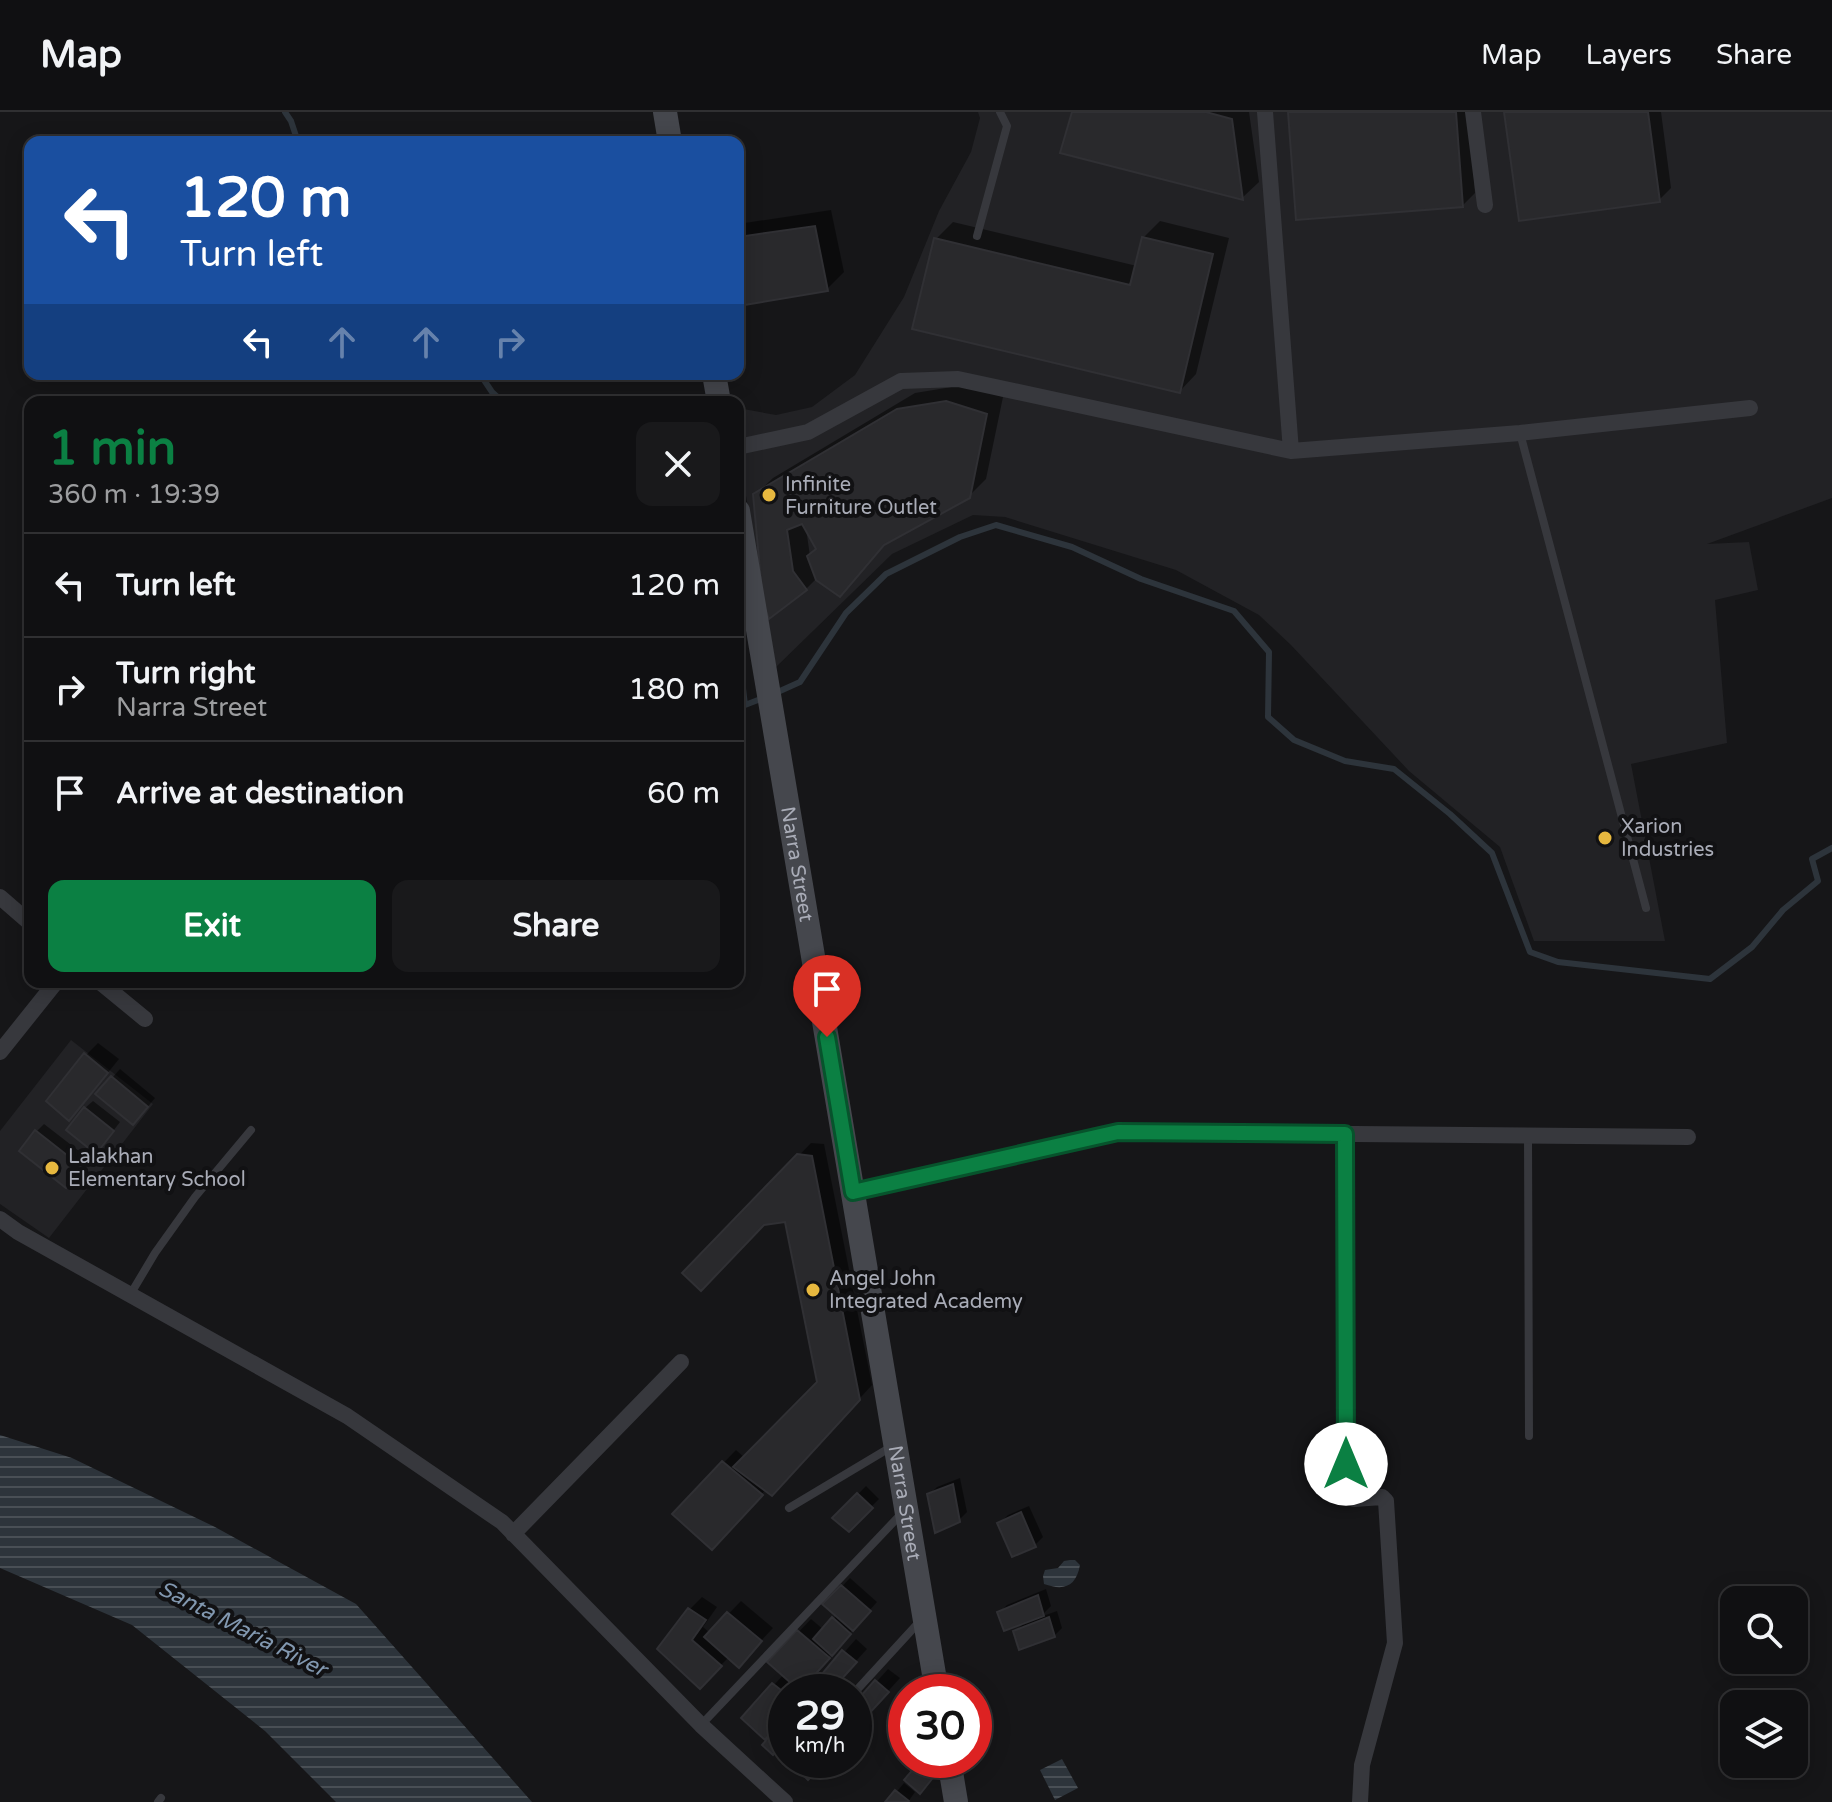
<!DOCTYPE html>
<html lang="en">
<head>
<meta charset="utf-8">
<style>
	:root { --surface:#101012; --page:#19191b; --text:#f1f3f6; --muted:#9c9d9f; --line:#303032; --accent:#0b8043 }
	body { margin:0; font-family:"Varela Round",sans-serif; background:var(--page); color:var(--text); height:100vh; display:flex; flex-direction:column; font-size:30px; white-space:nowrap }
	* { box-sizing:border-box; margin:0 }
	p { font-size:26px; color:var(--muted) }
	.icon { flex:none; width:44px; height:44px; fill:none; stroke:currentColor; stroke-width:2; stroke-linecap:round; stroke-linejoin:round }
	.map { position:relative; flex:1; overflow:hidden }
	.drawer { position:absolute; left:24px; top:284px; width:720px; height:592px; display:flex; flex-direction:column; background:var(--surface); border-radius:16px; box-shadow:0 4px 20px #0003,0 0 0 2px var(--line) }
	.drawer>* { flex:none }
	.guide { position:absolute; left:24px; top:24px; width:720px; height:244px; border-radius:16px; box-shadow:0 4px 20px #0003,0 0 0 2px var(--line); background:#1a4fa0; color:#fff; overflow:hidden }
	.fabs { position:absolute; left:1720px; top:1474px; display:grid; gap:16px }
	.fabs a { display:grid; place-items:center; width:88px; height:88px; border-radius:16px; background:var(--surface); box-shadow:0 4px 20px #0003,0 0 0 2px var(--line); font-size:40px }
	.speed { position:absolute; left:768px; top:1562px; display:flex; gap:16px; font-size:40px; font-weight:700; text-align:center }
	.speed>* { display:grid; place-content:center; width:104px; height:104px; border-radius:50%; background:var(--surface); box-shadow:0 4px 20px #0003,0 0 0 2px var(--line); line-height:1 }
	.speed small { font-size:20px; font-weight:400 }
	.speed .limit { border:12px solid #d22; background:#fff; color:#111 }
	.pin { position:absolute; display:grid; place-items:center; width:68px; height:68px; color:#fff; margin:-82px -34px; border-radius:50% 50% 50% 0; rotate:-45deg; box-shadow:0 0 8px #0007 }
	.pin .icon { rotate:45deg }
	.me { position:absolute; width:88px; margin:-44px; rotate:0deg; stroke-linejoin:round; filter:drop-shadow(0 0 6px #0008) }
	.turn { display:flex; align-items:center; gap:28px; height:168px; padding:0 24px; font-size:36px }
	.turn .icon { width:104px; height:104px; stroke-width:2.5 }
	.turn b { display:block; font-size:56px; line-height:68px }
	.lanes { display:flex; align-items:center; height:76px; padding:0 24px; background:#0003; justify-content:center; gap:40px; direction:ltr }
	.lanes .off { opacity:.35 }
	.round { display:grid; place-items:center; flex:none; width:84px; height:84px; border-radius:16px; background:var(--page) }
	.summary { display:flex; align-items:center; justify-content:space-between; height:136px; padding:0 24px }
	h1 { font-size:48px; font-weight:700; line-height:60px; color:var(--accent) }
	.button { display:flex; gap:16px; margin-top:auto; padding:16px 24px }
	.button a { flex:1; height:92px; border-radius:16px; background:var(--accent); color:#fff; font-size:32px; font-weight:700; line-height:92px; text-align:center }
	.button a+a { background:var(--page); color:var(--text) }
	ul { padding:0; list-style:none }
	li { display:flex; align-items:center; gap:24px; height:104px; padding:0 24px; border-top:2px solid var(--line) }
	li div { flex:1 }
	li b { display:block; font-size:30px }
	li em { font-style:normal }
	header { display:flex; align-items:center; gap:48px; box-sizing:border-box; height:112px; padding:0 40px; background:var(--surface); border-bottom:2px solid var(--line) }
	header strong { font-size:38px }
	nav { display:flex; gap:44px; margin-inline-start:auto; font-size:28px }
	.map>svg:first-child { display:block }
	.built { fill:#222225 }
	.water { fill:url(#water-rules) }
	.shadow { fill:#0007; fill-rule:evenodd }
	.lines { fill:none; stroke-linecap:round; stroke-linejoin:round }
	.stream { stroke:#2d343b; stroke-width:6 }
	.building { fill:#29292c; stroke:#303034; stroke-width:2 }
	.service { stroke:#37383d; stroke-width:8 }
	.minor { stroke:#37383d; stroke-width:16 }
	.secondary { stroke:#45474d; stroke-width:24 }
	.route-casing { stroke:#07532c; stroke-width:20 }
	.route { stroke:#0b8043; stroke-width:14 }
	.poi-dot { fill:#e7b83f; stroke:#111113; stroke-width:3 }
	.labels { text-anchor:middle; stroke-width:8; stroke-linejoin:round; paint-order:stroke }
	.poi-label { font-size:20px; fill:#a9acb7; stroke:#111113; text-anchor:start }
	.street-label { font-size:20px; fill:#a9acb7; stroke:#111113 }
	.water-label { font-size:22px; font-style:italic; fill:#8298b0; stroke:#111113 }
</style>
</head>
<body>
<header>
<strong>Map</strong>
<nav><a>Map</a><a>Layers</a><a>Share</a></nav>
</header>
<div class="map">
<svg width="1832" height="1690" viewBox="0 0 1832 1690">
	<defs>
		<pattern id="water-rules" width="6" height="5" patternUnits="userSpaceOnUse" patternTransform="scale(2)"><rect width="6" height="5" fill="#2d343b"/><path d="M0 2.5h6" fill="none" stroke="#494f55"/></pattern>
	</defs>
	<rect width="100%" height="100%" fill="#161618"/>
	<path class="built" d="M978,0H1832V386L1707,432L1749,430L1758,478L1715,488L1727,631L1631,652L1665,829H1534L1500,735L1409,659L1291,533L1259,503L1176,458L1005,405L973,403L892,442L776,555L738,338V296L776,303L812,295L855,263L904,185L939,99L971,40L980,6Z
		M71,928L153,992L49,1126L0,1092V1019Z"/>
	<path class="water" d="M0,1323L72,1346L215,1415L356,1492L532,1690H336L265,1619L132,1513L0,1456Z
		M1070,1448H1075L1080,1453C1076,1475 1064,1479 1044,1472L1043,1464L1045,1458L1058,1456L1064,1449Z
		M1062,1647L1078,1676L1055,1688L1040,1658Z"/>
	<path class="shadow" d="M1075,0H1249L1259,70L1242,86Z
		M1290,0H1469L1475,81L1462,94Z
		M1506,0H1661L1671,76L1659,88Z
		M831,98L844,160L827,177L738,192V112Z
		M1160,109L1229,126L1196,262L1180,279L936,127L953,110L1137,154L1143,126Z
		M964,273L1003,285L986,367L969,384L888,429L840,482L817,466L806,477L770,503L755,383L773,366L915,281ZM806,416L818,436L810,444Z
		M98,931L119,947L81,994L86,943Z
		M120,957L155,986L141,1003L98,982Z
		M93,989L120,1010L104,1031L85,996Z
		M44,1012L88,1046L73,1066L36,1020Z
		M811,1031L824,1032L872,1273L784,1369L766,1377L724,1423L674,1402L736,1338L745,1346L819,1271L786,1108L764,1111L685,1161Z
		M960,1366L967,1400L959,1408L929,1383L937,1375Z
		M866,1374L879,1387L848,1418L835,1406Z
		M1029,1394L1043,1425L1035,1433L1013,1442L1000,1411L1008,1403Z
		M850,1466L877,1490L799,1578L800,1580H786V1601L744,1606L784,1562L770,1550L811,1507L824,1518L837,1503L825,1492Z
		M1046,1477L1051,1494L1040,1505L1057,1499L1062,1516L1054,1524L1015,1520L1027,1508L999,1501L1007,1493Z
		M702,1485L717,1495L703,1515L710,1521L741,1489L773,1516L747,1544L729,1545L700,1574L660,1537L690,1497Z
		M856,1527L867,1537L828,1580H809Z
		M888,1557L900,1566L854,1617V1595Z
		M920,1652L934,1663L920,1679L906,1668Z
		M904,1671L915,1680L908,1690H888Z"/>
	<g class="lines">
		<path class="stream" d="M285,0L291,9L298,30
			M480,262L492,280L503,290
			M738,534L745,593L758,588
			M780,579L800,570L846,501L886,462L960,425L996,413L1072,435L1141,467L1234,499L1269,540L1268,605L1294,628L1345,649L1394,657L1450,702L1492,741L1530,840L1558,850L1710,867L1752,835L1783,798L1818,769L1812,747L1832,736"/>
	</g>
	<path class="building" d="M1072,0H1206L1232,7L1243,88L1060,41Z
		M1288,0H1456L1463,95L1296,108Z
		M1504,0H1648L1660,90L1519,109Z
		M815,114L828,179L738,194V125Z
		M1142,125L1213,142L1180,281L912,217L934,126L1130,173Z
		M946,289L987,302L970,386L884,433L840,485L816,468L807,444L816,437L802,412L787,418L793,459L807,478L769,507L763,491L753,382L897,297Z
		M84,941L108,961L69,1009L46,989Z
		M111,964L148,995L133,1013L95,982Z
		M84,995L114,1019L96,1042L66,1018Z
		M35,1018L82,1055L66,1076L19,1039Z
		M797,1042L812,1044L860,1288L772,1384L733,1355L817,1270L785,1110L764,1113L701,1179L682,1161Z
		M722,1349L763,1383L712,1438L672,1402Z
		M953,1372L960,1410L935,1421L927,1382Z
		M857,1381L873,1396L849,1420L832,1406Z
		M1021,1400L1036,1435L1012,1445L997,1411Z
		M841,1473L871,1499L853,1519L822,1492Z
		M1038,1483L1044,1504L1004,1519L997,1500Z
		M688,1496L706,1508L692,1528L722,1554L700,1577L657,1537Z
		M727,1500L762,1529L739,1556L704,1525Z
		M832,1505L851,1522L832,1544L813,1527Z
		M1049,1505L1055,1525L1019,1538L1013,1519Z
		M797,1518L830,1546L800,1579L767,1550Z
		M842,1538L857,1550L830,1580H807Z
		M875,1568L889,1580L854,1618V1592Z
		M772,1571L786,1582V1602L765,1628L741,1606Z
		M786,1604V1629L773,1643L762,1633Z
		M804,1648H827L808,1668L796,1656Z
		M916,1654L932,1667L920,1682L904,1668Z
		M895,1678L909,1689L908,1690H885Z"/>
	<g class="lines">
		<path class="service" d="M977,124L1007,14L1000,0
			M1520,321L1646,796
			M1528,1024L1529,1324
			M130,1183L155,1141L195,1085L251,1018
			M789,1396L891,1335
			M854,1581L921,1508
			M701,1613L903,1400
			M790,1651L793,1648
			M158,1690L161,1686"/>
		<path class="minor" d="M1265,0L1291,339
			M1473,0L1485,93
			M738,335L808,320L901,269L958,267L1291,339L1520,321L1750,296
			M0,785L30,811
			M100,870L145,907
			M0,940L56,870
			M1345,1022L1347,1382L1354,1387L1382,1385L1386,1389L1395,1531L1362,1653L1360,1690
			M853,1080L1118,1020L1688,1025
			M0,1107L18,1120L347,1304L502,1410L701,1613L785,1690
			M513,1422L681,1250"/>
		<g class="secondary">
			<path d="M665,0L670,30"/>
			<path d="M714,262L719,290"/>
			<path id="s1" d="M738,399L937,1580"/>
			<path d="M949,1648L956,1690"/>
		</g>
	</g>
	<g class="lines">
		<g class="route-casing">
			<path id="route" d="M827,925L853,1080L1118,1020L1345,1022L1346,1352"/>
		</g>
		<use href="#route" class="route"/>
	</g>
	<g class="poi-dot">
		<circle cx="769" cy="383" r="8"/>
		<circle cx="1605" cy="726" r="8"/>
		<circle cx="52" cy="1056" r="8"/>
		<circle cx="813" cy="1178" r="8"/>
	</g>
	<g class="labels">
		<g class="poi-label">
			<text x="785" y="379">Infinite<tspan x="785" dy="23">Furniture Outlet</tspan></text>
			<text x="1621" y="721">Xarion<tspan x="1621" dy="23">Industries</tspan></text>
			<text x="68" y="1051">Lalakhan<tspan x="68" dy="23">Elementary School</tspan></text>
			<text x="829" y="1173">Angel John<tspan x="829" dy="23">Integrated Academy</tspan></text>
		</g>
		<g class="street-label">
			<text dy="7" stroke="none"><textPath href="#s1" startOffset="358">Narra Street</textPath></text>
			<text dy="7" stroke="none"><textPath href="#s1" startOffset="1006">Narra Street</textPath></text>
		</g>
		<g class="water-label">
			<text transform="translate(243 1516) rotate(27)" y="8">Santa Maria River</text>
		</g>
	</g>
</svg>
<div class="fabs">
<a><svg class="icon" aria-label="search" viewBox="0 0 24 24"><circle cx="10" cy="10" r="6"/><path d="M15 15l6 6"/></svg></a>
<a><svg class="icon" aria-label="layers" viewBox="0 0 24 24"><path d="M12 4l9 5-9 5-9-5zM3 14l9 5 9-5"/></svg></a>
</div>
<div class="speed"><div>29<small>km/h</small></div><div class="limit">30</div></div>
<div class="pin" style="left:827px;top:925px;background:#d93025"><svg class="icon" aria-label="arrive" viewBox="0 0 24 24"><path d="M6 21V4h12l-3 4 3 4H6"/></svg></div>
<svg class="me" style="left:1346px;top:1352px" viewBox="-20 -20 40 40"><circle r="19" fill="#fff"/><path d="M0-13L10 11 0 6-10 11z" fill="#0b8043"/></svg>
<div class="guide">
<div class="turn"><svg class="icon" aria-label="left" viewBox="0 0 24 24"><path d="M17 20v-9H6M10 6l-5 5 5 5"/></svg><div><b>120 m</b>Turn left</div></div>
<div class="lanes"><svg class="icon" aria-label="left" viewBox="0 0 24 24"><path d="M17 20v-9H6M10 6l-5 5 5 5"/></svg><svg class="icon off" aria-label="ahead" viewBox="0 0 24 24"><path d="M12 20V5M6 11l6-6 6 6"/></svg><svg class="icon off" aria-label="ahead" viewBox="0 0 24 24"><path d="M12 20V5M6 11l6-6 6 6"/></svg><svg class="icon off" aria-label="right" viewBox="0 0 24 24"><path d="M7 20v-9h11M14 6l5 5-5 5"/></svg></div>
</div>
<section class="drawer">
<div class="summary"><div><h1>1 min</h1><p>360 m · 19:39</p></div><a class="round"><svg class="icon" aria-label="close" viewBox="0 0 24 24"><path d="M6 6l12 12M18 6L6 18"/></svg></a></div>
<ul>
<li><svg class="icon" aria-label="left" viewBox="0 0 24 24"><path d="M17 20v-9H6M10 6l-5 5 5 5"/></svg><div><b>Turn left</b></div><em>120 m</em></li>
<li><svg class="icon" aria-label="right" viewBox="0 0 24 24"><path d="M7 20v-9h11M14 6l5 5-5 5"/></svg><div><b>Turn right</b><p>Narra Street</p></div><em>180 m</em></li>
<li><svg class="icon" aria-label="arrive" viewBox="0 0 24 24"><path d="M6 21V4h12l-3 4 3 4H6"/></svg><div><b>Arrive at destination</b></div><em>60 m</em></li>
</ul>
<div class="button"><a>Exit</a><a>Share</a></div>
</section>
</div>
</body>
</html>
